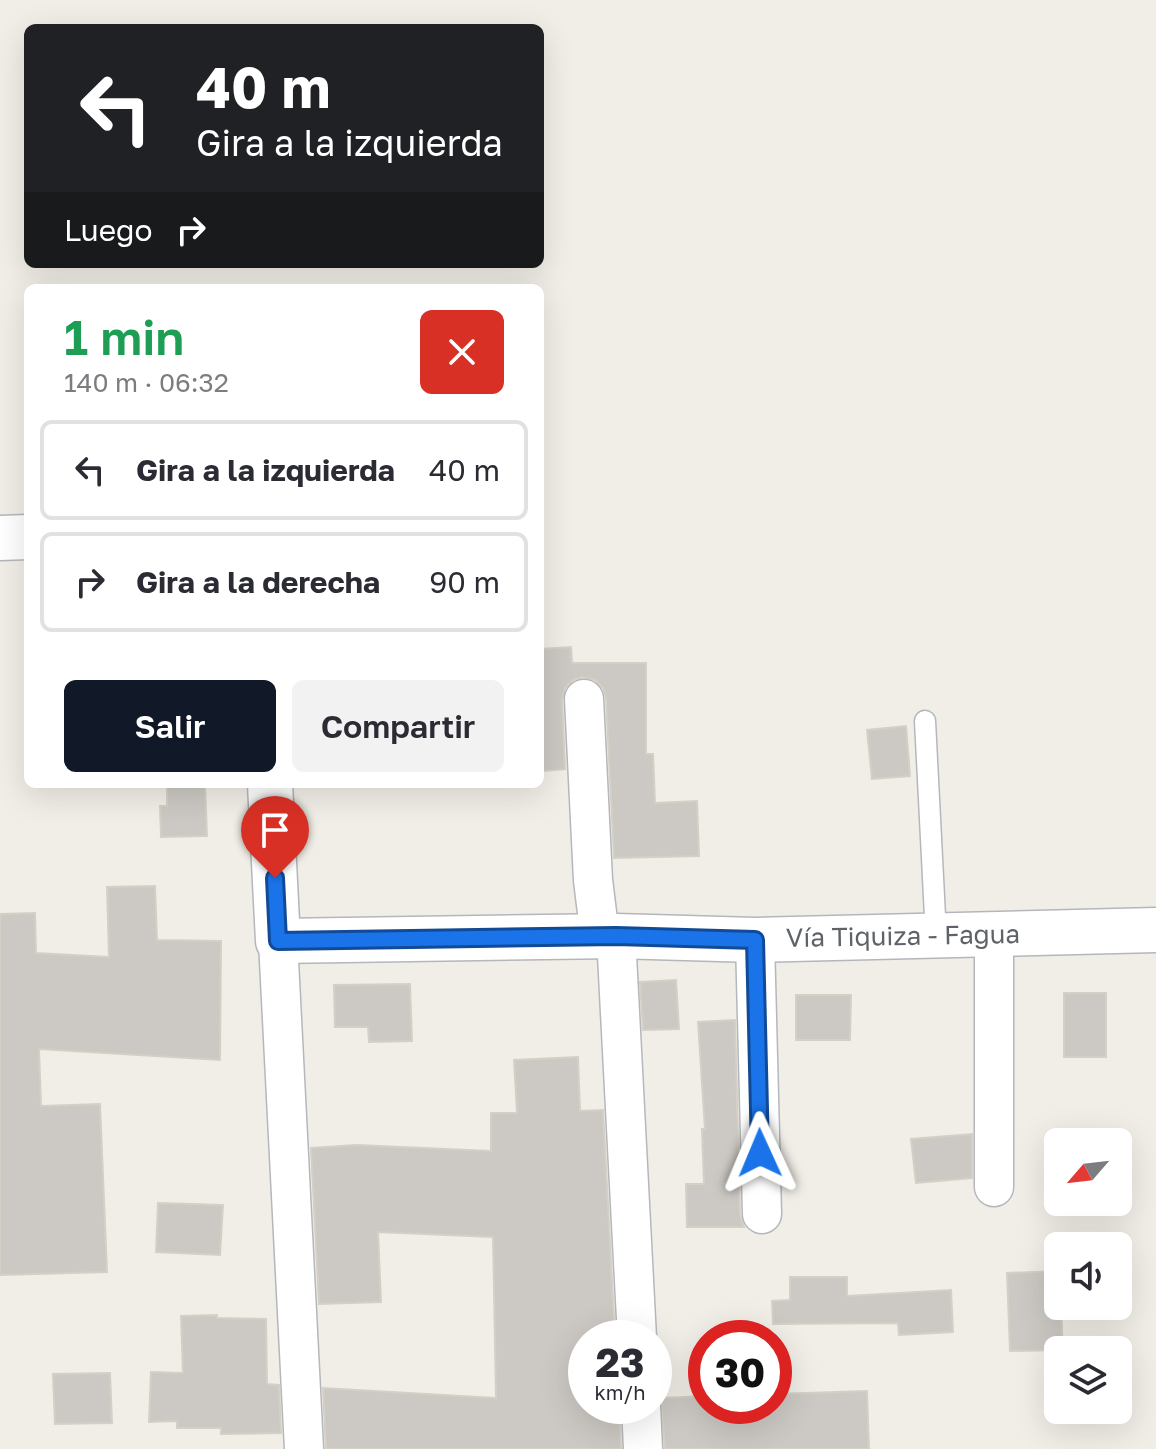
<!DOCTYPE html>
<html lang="es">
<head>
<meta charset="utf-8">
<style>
	:root { --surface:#fff; --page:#f2f2f3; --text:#2b2b33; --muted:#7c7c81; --line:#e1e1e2; --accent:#111827 }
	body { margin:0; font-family:"Golos Text",sans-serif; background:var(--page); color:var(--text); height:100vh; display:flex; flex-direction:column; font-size:30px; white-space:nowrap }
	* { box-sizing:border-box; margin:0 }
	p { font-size:26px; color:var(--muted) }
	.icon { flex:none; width:44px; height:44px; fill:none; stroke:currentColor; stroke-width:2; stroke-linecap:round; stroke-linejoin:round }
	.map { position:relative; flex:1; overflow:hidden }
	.panel { position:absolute; left:24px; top:284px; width:520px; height:504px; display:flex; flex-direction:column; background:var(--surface); border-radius:12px; box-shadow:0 8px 32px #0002 }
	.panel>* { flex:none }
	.guide { position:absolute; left:24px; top:24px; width:520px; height:244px; border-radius:12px; box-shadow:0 8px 32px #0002; background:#202124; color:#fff; overflow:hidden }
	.needle { width:52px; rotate:242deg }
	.buttons { position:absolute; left:1044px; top:1128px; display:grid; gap:16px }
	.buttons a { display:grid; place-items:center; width:88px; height:88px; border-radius:12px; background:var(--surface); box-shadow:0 8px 32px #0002; font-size:40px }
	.speed { position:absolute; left:568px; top:1320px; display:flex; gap:16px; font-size:40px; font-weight:700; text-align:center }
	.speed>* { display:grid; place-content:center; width:104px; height:104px; border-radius:50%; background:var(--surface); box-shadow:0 8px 32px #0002; line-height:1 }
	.speed small { font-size:20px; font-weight:400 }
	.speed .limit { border:12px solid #d22; background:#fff; color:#111 }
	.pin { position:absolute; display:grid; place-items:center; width:68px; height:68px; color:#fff; margin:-82px -34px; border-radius:50% 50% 50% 0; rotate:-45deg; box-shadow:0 0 8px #0007 }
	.pin .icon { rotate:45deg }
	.me { position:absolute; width:88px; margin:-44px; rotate:359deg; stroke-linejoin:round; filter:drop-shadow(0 0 6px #0008) }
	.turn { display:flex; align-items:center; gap:28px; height:168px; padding:0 40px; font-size:36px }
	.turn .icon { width:104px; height:104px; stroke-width:2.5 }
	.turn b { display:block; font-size:56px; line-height:68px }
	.then { display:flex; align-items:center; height:76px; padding:0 40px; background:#0003; gap:16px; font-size:30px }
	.round { display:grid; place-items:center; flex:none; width:84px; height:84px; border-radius:12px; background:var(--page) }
	.summary { display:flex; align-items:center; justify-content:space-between; height:136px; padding:0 40px }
	h1 { font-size:48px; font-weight:600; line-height:60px; color:#1e9e55 }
	.cta { display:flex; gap:16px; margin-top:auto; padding:16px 40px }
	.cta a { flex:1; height:92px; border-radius:12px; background:var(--accent); color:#fff; font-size:32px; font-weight:600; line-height:92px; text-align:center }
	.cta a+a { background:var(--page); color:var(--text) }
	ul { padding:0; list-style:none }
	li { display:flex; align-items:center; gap:24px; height:100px; margin:0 16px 12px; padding:0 24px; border:4px solid var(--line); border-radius:12px }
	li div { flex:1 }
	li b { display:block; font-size:30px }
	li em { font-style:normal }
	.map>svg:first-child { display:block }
	.building { fill:#ccc9c4; stroke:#d5d0c5; stroke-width:2 }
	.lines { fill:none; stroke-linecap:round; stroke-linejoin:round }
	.lane-casing { stroke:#b4b8bc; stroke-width:23 }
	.street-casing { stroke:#b4b8bc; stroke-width:41 }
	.secondary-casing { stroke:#b3b7bb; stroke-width:47 }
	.lane { stroke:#fff; stroke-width:20 }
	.street { stroke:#fff; stroke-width:38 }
	.secondary { stroke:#fff; stroke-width:44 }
	.route-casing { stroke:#114b97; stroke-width:20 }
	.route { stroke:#1a73e8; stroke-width:14 }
	.labels { text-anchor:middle; stroke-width:7; stroke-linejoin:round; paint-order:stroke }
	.street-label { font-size:26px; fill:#5f6367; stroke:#fff }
</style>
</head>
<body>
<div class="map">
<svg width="1156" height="1449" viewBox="0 0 1156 1449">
	<rect width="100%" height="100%" fill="#f1eee7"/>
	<path class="building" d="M571,647L572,663H646V754H653L655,803L697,801L699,856L614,858L606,698L603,688L595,680L582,677L573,680L565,688L562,700L565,769L543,771L540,649Z
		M906,726L910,776L872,779L867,730Z
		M167,784H205L207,836L161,837L160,806H167Z
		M155,886L157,940L221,941L220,1060L39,1049L41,1106L100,1104L107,1272L0,1275V914L35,913L36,953L109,957L107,887Z
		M676,980L679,1029L643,1030L640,982Z
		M410,984L412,1041L369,1042L368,1027H335L334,985Z
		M1064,993H1106V1057H1064Z
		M796,995H851L850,1040H796Z
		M735,1020L740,1215L744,1227H687L686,1184H704L702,1129H705L698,1022Z
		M578,1057L580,1111L603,1110L615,1338H586V1406H619L621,1449H326L323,1388L496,1398L493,1237L378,1232L381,1302L319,1304L311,1148L357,1145L491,1151V1113H517L514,1060Z
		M972,1134V1178L916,1183L911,1139Z
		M158,1203L223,1205L220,1255L156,1252Z
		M1058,1271V1306H1061L1063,1350L1010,1351L1007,1273Z
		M790,1277H847V1296L951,1290L953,1332L899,1335L898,1323L773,1324L772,1301L790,1300Z
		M217,1315V1318L266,1319L267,1384L279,1385L281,1433L221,1434V1428H177V1421L149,1422L151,1372L183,1373L181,1316Z
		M110,1373L112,1423L55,1424L53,1374Z
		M867,1391L869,1449H665L661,1398L706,1396V1406H774V1394Z"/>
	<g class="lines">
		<g class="lane-casing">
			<path id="lane" d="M925,721L936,936"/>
		</g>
		<g class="street-casing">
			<path id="street" d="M584,699L593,880L600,937
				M616,936L637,1338
				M755,940L762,1214
				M278,941L304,1449
				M994,1187V935
				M641,1406L643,1449"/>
		</g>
		<g class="secondary-casing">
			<path id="secondary" d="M0,538L28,537
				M270,784L278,941L616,936L755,940L1156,930"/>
		</g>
		<use href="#lane" class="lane"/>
		<use href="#street" class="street"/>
		<use href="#secondary" class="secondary"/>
	</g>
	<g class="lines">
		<g class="route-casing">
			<path id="route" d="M275,878L278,941L616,936L755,940L760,1153"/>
		</g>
		<use href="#route" class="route"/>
	</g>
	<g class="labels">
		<g class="street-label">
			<text transform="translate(903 936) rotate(-1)" y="9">Vía Tiquiza - Fagua</text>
		</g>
	</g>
</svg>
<div class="buttons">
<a><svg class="needle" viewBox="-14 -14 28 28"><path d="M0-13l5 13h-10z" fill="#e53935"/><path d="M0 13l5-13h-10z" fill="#7c7c81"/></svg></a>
<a><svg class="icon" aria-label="sound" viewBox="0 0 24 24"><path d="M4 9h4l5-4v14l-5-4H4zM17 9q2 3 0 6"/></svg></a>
<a><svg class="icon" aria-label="layers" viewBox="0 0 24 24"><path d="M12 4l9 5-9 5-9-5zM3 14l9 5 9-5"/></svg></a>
</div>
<div class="speed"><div>23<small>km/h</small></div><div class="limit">30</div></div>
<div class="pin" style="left:275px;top:878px;background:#d93025"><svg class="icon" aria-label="arrive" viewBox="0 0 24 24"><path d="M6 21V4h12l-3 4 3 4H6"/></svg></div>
<svg class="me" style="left:760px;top:1153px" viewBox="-20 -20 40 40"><path d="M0-17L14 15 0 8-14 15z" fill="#1a73e8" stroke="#fff" stroke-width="4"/></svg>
<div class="guide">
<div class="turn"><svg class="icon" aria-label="left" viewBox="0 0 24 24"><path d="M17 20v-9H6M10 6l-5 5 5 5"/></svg><div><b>40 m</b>Gira a la izquierda</div></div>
<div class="then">Luego<svg class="icon" aria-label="right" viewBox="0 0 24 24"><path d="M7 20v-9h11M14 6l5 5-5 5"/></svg></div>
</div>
<section class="panel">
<div class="summary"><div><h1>1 min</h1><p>140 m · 06:32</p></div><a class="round" style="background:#d93025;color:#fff"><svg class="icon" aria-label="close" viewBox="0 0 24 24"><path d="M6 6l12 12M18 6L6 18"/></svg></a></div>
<ul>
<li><svg class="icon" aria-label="left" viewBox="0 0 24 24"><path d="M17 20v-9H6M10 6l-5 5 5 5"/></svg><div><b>Gira a la izquierda</b></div><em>40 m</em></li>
<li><svg class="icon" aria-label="right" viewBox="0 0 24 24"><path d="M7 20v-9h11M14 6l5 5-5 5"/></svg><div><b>Gira a la derecha</b></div><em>90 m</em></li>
</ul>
<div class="cta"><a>Salir</a><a>Compartir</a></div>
</section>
</div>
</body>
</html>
